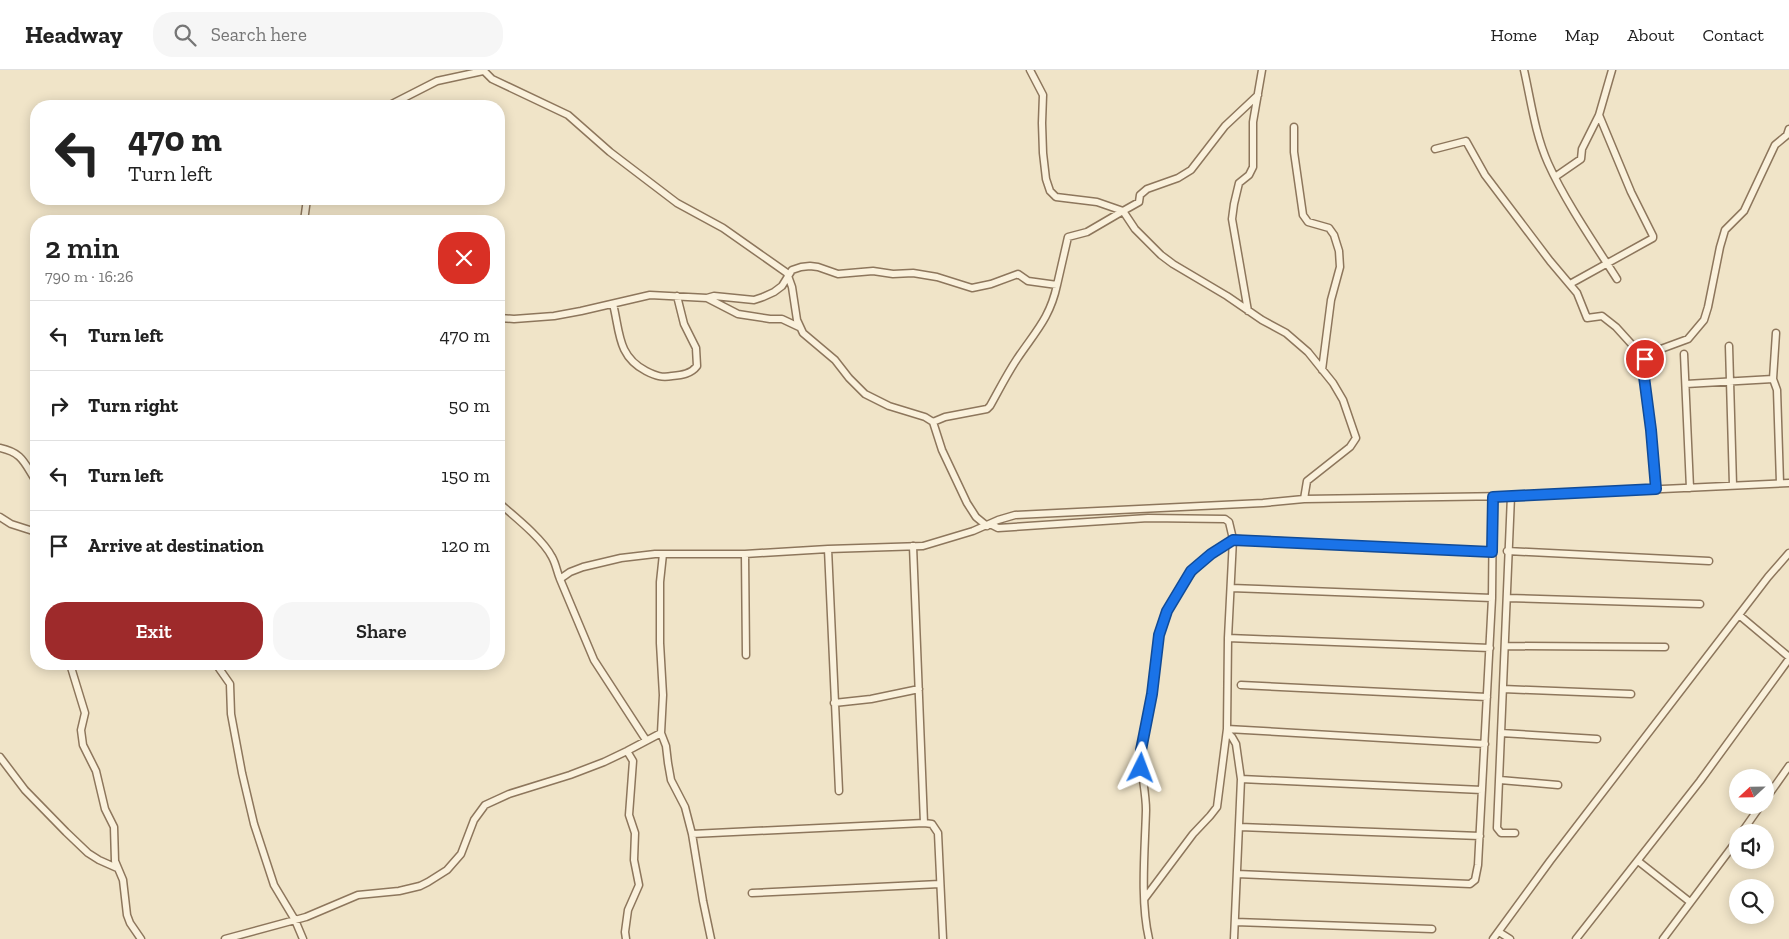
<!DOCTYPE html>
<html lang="en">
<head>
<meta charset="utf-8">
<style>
	:root { --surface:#fff; --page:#f6f6f6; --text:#222; --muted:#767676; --line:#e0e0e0; --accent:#9e2a2b }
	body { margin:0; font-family:"Zilla Slab",serif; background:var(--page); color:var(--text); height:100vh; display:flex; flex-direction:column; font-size:19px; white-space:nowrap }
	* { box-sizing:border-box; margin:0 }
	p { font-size:16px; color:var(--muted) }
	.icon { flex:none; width:28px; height:28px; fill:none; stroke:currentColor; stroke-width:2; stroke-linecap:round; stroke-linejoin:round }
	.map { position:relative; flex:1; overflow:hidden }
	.panel { position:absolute; left:30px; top:145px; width:475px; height:455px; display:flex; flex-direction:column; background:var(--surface); border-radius:20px; box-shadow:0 2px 12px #0003 }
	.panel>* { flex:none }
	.banner { position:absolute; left:30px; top:30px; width:475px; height:105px; border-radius:20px; box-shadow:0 2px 12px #0003; background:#fff; color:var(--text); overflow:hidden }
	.needle { width:32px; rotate:248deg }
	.fabs { position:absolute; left:1729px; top:699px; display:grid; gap:10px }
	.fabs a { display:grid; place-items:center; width:45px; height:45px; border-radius:50%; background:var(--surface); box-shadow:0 2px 12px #0003; font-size:25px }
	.pin { position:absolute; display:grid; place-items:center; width:42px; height:42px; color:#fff; margin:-21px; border:2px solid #fff; border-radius:50%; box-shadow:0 1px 5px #0007 }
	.me { position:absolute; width:55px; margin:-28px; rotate:3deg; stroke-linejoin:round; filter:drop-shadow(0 0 4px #0008) }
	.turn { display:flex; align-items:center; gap:18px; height:105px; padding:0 15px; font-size:22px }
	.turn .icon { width:65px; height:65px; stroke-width:2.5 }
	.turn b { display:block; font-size:35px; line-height:42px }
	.round { display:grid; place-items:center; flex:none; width:52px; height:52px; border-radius:20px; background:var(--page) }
	.overview { display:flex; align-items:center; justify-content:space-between; height:85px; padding:0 15px }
	h1 { font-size:30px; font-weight:600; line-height:38px }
	.primary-button { display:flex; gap:10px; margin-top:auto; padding:10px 15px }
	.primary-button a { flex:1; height:58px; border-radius:20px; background:var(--accent); color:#fff; font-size:20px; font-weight:600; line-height:58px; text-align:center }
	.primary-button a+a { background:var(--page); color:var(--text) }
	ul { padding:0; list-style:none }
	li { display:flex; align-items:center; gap:15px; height:70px; padding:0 15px; border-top:1px solid var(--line) }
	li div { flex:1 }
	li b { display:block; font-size:19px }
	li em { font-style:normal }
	header { display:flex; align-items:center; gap:30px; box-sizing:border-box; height:70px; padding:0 25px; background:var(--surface); border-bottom:1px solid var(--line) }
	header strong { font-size:24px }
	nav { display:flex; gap:28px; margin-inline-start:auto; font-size:18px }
	.search { width:350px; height:45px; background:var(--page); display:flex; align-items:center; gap:12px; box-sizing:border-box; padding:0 18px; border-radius:20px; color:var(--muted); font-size:19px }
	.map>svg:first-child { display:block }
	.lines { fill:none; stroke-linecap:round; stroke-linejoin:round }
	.street-casing { stroke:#8d765c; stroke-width:9 }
	.street { stroke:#faf1dc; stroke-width:6 }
	.route-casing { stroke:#114b97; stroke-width:12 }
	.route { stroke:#1a73e8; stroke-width:9 }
</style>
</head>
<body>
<header>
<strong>Headway</strong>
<div class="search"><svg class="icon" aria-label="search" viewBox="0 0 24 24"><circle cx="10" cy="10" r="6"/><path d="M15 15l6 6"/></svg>Search here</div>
<nav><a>Home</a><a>Map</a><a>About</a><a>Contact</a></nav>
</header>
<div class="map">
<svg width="1789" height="869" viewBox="0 0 1789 869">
	<rect width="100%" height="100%" fill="#f0e4c8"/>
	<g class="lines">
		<g class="street-casing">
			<path id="street" d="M483,0L492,9L568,45L610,82L677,133L723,158L787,203L792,217L797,250L803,263L835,290L849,308L865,324L889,336L925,347L933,352L942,380L967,433L976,447L987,456
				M1030,0L1043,25L1042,53L1043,83L1046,109L1050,121L1056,127L1097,132L1123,141L1139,132L1140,125L1147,119L1178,108L1191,100L1225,56L1258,25
				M1524,0C1531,31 1535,64 1548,93C1565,131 1594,173 1617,209
				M388,36L437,11L483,1
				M1294,57V82L1303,145L1308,152L1329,158L1334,165L1339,181L1340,197L1331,230L1322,300
				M1435,79L1466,71L1485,105L1550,191L1577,223L1587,248L1602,246L1616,257L1645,289
				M1555,107L1581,89L1582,79L1599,45L1612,0
				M304,151L307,129
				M1570,214L1653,168V166L1631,122L1599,45
				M707,228L714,226L754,230L763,227L774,222L782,216L792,200L801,197L810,196L818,197L838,204L873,201L893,204L913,203L937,207L972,218L991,214L1018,204L1028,211L1057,215L1068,167L1087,162L1123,141L1135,159L1161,185L1173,194L1227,226L1262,250L1286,263L1308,282L1333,313L1343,330L1356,368L1350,377L1307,411L1304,429
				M613,234C620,261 617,286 646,301C656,306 662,308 672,306C682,305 691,304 697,296L696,278L684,254L677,226
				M1248,241L1232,149L1234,134L1239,113L1249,105L1253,97V52L1262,0
				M499,248L514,249L554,246L581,241L650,225L707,228L738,244L770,249H782L799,257
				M1776,263L1773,309L1777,320L1780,413
				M1729,276L1733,415
				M1684,284L1690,418
				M1686,314L1773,309
				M933,352L945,347L987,339L990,336C999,320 1007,304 1017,289C1035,262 1050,248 1057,215
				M0,378C23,383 24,393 36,411
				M1656,419L1651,360L1643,299L1645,289L1650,283L1688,269L1704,250L1708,237L1720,177L1725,160L1744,141L1775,75L1787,65L1789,59
				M1511,426L1497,758L1501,763H1515
				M499,433C514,446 543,469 552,487C556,494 557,502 560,509
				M0,447L11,454L36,462
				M990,454L998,458L1148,448L1225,449L1229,452L1233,469L1228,568L1227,659L1217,737L1210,746L1193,764L1145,828
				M913,476L924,753
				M828,479L839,721
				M1507,481L1709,491
				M745,484L746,585
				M1231,518L1492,528
				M1507,528L1700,534
				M1739,545L1789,587
				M1228,568L1490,578
				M1505,576L1665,577
				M70,594L85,643L81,660L83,675L96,701L105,739L114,757L115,791L123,810L127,845L130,853L141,869
				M216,594L230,614L231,644L242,703L254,754L274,815L295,850L303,869
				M1241,615L1487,627
				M1503,619L1631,624
				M834,633L871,629L919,619
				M1227,659L1485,674
				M1227,662L1232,667L1236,674L1241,709L1234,869
				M661,663L666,676L668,693L671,710L685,737L692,764L703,831L711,869
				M1501,663L1597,669
				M646,670L594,590L560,509L570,502L583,497L621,488L655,484H745L828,479L923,476L973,461L998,450L1015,445L1263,433L1304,429L1511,426L1789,413
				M0,687L25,720L66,762L88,783L99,790L117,798
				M1241,709L1482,720
				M1500,710L1558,715
				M1765,730L1789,696
				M1240,757L1480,766
				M1742,762L1761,735
				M692,764L924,753L932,754L938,763L943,869
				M1638,791L1690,832
				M1237,804L1470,814L1475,810L1478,795L1492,528L1493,427
				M752,823L940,814
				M1235,852L1432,859
				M1499,862L1510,869
				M225,869L306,847L358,825L399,821L420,816L428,812L447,800L461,784L474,750L485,735L509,724L570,705L604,692L627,681L661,663L663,625L660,573V512L663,484
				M626,869L625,862L628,840L639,815L634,790L635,763L629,745L633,691L627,681
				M1149,869C1140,831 1145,779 1146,740C1146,722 1141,704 1141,687C1142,666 1149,644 1152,623C1156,596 1155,566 1167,541C1184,506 1201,490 1233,469L1492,482
				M1493,869L1550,791L1768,507L1789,483
				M1576,869L1700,711L1789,589
				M1663,869L1738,769"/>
		</g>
		<use href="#street" class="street"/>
	</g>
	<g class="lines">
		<g class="route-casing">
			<path id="route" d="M1141,698V680L1152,624L1159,565L1167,541L1191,501L1211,484L1233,470L1492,482L1493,427L1656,419L1651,360L1643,299L1645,289"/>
		</g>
		<use href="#route" class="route"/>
	</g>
</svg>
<div class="fabs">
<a><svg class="needle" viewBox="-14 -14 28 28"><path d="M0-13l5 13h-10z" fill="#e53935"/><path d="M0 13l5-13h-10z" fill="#767676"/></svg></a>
<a><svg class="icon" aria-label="sound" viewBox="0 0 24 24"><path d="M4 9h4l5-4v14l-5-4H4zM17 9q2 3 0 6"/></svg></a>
<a><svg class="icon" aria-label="search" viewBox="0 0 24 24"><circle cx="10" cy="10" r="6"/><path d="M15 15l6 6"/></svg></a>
</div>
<div class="pin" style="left:1645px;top:289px;background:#d93025"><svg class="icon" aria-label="arrive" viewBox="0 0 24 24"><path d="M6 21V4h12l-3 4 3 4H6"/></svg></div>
<svg class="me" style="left:1141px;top:698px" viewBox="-20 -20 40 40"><path d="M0-17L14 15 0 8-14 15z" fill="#1a73e8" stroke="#fff" stroke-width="4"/></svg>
<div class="banner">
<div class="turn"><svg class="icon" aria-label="left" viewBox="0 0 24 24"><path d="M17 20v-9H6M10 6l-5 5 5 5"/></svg><div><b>470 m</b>Turn left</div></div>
</div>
<section class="panel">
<div class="overview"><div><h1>2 min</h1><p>790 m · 16:26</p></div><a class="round" style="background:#d93025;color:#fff"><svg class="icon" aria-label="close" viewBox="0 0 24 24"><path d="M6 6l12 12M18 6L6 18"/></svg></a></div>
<ul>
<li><svg class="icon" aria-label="left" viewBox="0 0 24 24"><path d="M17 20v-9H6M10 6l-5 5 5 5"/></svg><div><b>Turn left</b></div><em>470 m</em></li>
<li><svg class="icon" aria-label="right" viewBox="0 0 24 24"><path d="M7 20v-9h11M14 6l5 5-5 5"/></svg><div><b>Turn right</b></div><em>50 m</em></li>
<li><svg class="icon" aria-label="left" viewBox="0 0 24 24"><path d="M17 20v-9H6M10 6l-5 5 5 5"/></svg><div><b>Turn left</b></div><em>150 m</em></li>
<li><svg class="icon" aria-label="arrive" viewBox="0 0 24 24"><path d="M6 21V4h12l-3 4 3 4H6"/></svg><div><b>Arrive at destination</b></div><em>120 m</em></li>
</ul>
<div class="primary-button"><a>Exit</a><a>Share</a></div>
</section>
</div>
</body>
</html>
